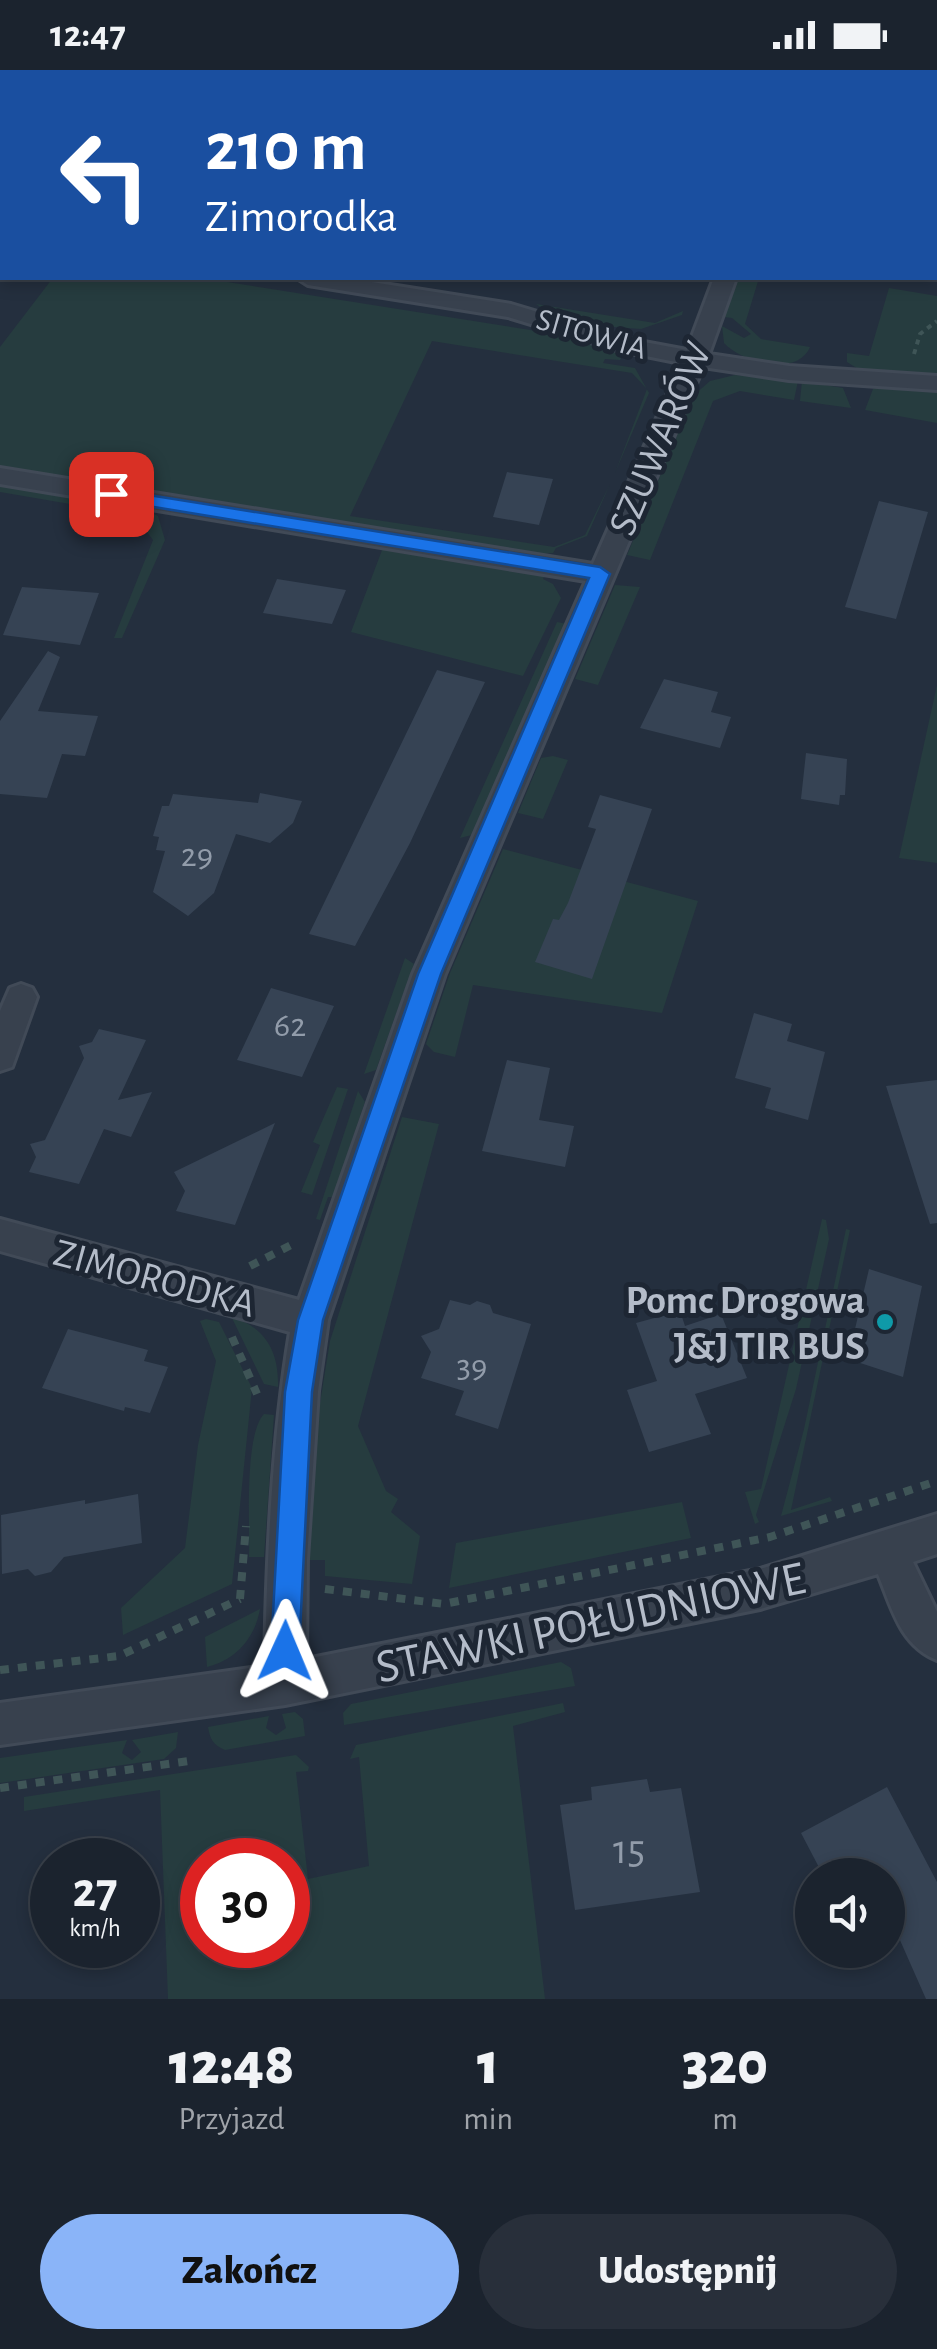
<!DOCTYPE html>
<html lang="pl">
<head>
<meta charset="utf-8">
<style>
	:root { --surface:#1b232e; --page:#282f3a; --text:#f1f3f6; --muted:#a0a4aa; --line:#39404a; --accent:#8ab4f8 }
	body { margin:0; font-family:"Alegreya Sans",sans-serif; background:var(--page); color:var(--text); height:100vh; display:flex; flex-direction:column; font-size:38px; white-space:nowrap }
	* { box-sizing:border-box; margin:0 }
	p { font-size:32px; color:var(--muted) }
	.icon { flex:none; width:55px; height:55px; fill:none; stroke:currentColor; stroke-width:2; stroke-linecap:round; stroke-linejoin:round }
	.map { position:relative; height:1929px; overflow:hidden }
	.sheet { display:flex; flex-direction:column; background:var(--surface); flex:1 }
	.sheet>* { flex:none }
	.banner { position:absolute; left:0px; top:0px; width:938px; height:210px; box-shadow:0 5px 15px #0003,0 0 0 2px var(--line); background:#1a4fa0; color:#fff; overflow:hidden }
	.buttons { position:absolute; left:795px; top:1788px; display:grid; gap:20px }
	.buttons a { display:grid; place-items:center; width:110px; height:110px; border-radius:50%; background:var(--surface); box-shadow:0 5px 15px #0003,0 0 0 2px var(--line); font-size:50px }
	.speed { position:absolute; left:30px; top:1768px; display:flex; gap:20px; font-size:50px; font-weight:700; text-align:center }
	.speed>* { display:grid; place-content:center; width:130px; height:130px; border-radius:50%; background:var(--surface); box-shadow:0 5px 15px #0003,0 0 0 2px var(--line); line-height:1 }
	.speed small { font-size:25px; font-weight:400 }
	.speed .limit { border:15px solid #d22; background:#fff; color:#111 }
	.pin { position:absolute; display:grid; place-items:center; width:85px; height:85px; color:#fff; margin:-42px; border-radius:20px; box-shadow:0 5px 15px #0006 }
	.me { position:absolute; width:110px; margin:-55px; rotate:1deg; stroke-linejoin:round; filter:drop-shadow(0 0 8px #0008) }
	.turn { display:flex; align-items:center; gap:35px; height:210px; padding:0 40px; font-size:45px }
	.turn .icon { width:130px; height:130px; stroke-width:2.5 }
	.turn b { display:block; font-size:70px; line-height:85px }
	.eta { display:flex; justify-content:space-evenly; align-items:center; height:170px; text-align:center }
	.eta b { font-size:60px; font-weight:800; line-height:70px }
	.action { display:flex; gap:20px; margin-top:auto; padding:20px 40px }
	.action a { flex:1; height:115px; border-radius:60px; background:var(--accent); color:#111; font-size:40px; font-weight:800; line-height:115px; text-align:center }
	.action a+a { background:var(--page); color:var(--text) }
	.status { display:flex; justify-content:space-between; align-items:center; height:70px; padding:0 50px; background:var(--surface); direction:ltr }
	.status svg { height:28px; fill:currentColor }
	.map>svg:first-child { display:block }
	.green { fill:#263c3f; fill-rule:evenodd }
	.building { fill:#364354 }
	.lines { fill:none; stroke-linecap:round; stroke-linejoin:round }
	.minor-casing { stroke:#414a57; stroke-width:6 }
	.path-far1 { stroke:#3f5557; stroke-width:4; stroke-dasharray:5 5; stroke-linecap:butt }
	.path { stroke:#3f5557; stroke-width:8; stroke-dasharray:9 9; stroke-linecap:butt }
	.minor { fill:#38414e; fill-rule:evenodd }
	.route { fill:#1a73e8; stroke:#114b97; stroke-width:2.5 }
	.culture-dot { fill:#0f9aa8; stroke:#1d2633; stroke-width:4 }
	.labels { text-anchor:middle; stroke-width:10; stroke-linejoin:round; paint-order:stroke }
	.far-street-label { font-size:32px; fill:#b4bcc9; stroke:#1d2633 }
	.number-label { font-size:35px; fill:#929caa }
	.street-label { font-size:40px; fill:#b4bcc9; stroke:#1d2633 }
	.poi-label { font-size:40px; font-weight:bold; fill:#b4bcc9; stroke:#1d2633; text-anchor:end }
	.near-number-label { font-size:42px; fill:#929caa }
	.near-street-label { font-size:48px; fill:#b4bcc9; stroke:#1d2633 }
</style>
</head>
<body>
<div class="status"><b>12:47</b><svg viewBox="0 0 49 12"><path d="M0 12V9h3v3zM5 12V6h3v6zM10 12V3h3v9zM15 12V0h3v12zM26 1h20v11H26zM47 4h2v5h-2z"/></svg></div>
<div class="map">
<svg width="937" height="1929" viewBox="0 0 937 1929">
	<rect width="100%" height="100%" fill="#242f3e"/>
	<path class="green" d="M46,208H202L594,270L608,281L623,285L620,290L605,289L603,293L635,298L649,323L615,403L647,319L632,303L432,271L350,446L554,477L585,465L610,414L587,466L556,478L553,483L541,484L0,396V277L52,209Z
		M739,208H759L745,254L761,269L810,277C797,308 741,292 724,273L722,256L744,268L751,264L732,248L724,247Z
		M889,218L937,226V306L860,300L847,292V283L869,286Z
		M536,234L655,253L683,241L682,245L641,259L587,255L553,245Z
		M735,305L798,311L794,330L740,321L713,331L650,490L627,485L694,325L710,311Z
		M802,311L843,318L851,338L800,331Z
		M885,316L937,322V353L865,340L873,319Z
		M0,413L139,437L158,446L165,470L122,568H114L153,470L134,445L0,422Z
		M384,475L522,498L545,505L543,509L553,514L561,528L523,606L351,562Z
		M615,515L640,517L598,615L575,609Z
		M557,552L567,554L472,765L460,768Z
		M937,615V793L899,788Z
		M553,686L568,690L543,749L518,743L541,688Z
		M503,779L698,831L662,943L473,915L455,987L434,982L426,974L450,903Z
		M405,888L414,894L376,1000L364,1004Z
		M337,1017L348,1019L312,1125L301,1122L320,1075L313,1072Z
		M358,1021L365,1032L333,1127H328L320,1150L316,1149Z
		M402,1047L439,1054L358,1356L386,1421L398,1429L391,1442L420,1466L412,1514L325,1506V1490H308L311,1389L330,1271Z
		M822,1149L826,1150L829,1169L796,1319L756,1445L759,1452L755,1454L745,1422L761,1419Z
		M846,1159L850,1160L791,1440L830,1427L832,1431L781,1446L804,1359Z
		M231,1246C266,1258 279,1282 278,1317L264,1314Z
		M206,1249L219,1252L252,1318L232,1514L123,1565L121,1538L185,1478L198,1375L216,1291L200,1251Z
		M264,1344L274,1345L264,1487H249C250,1456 244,1365 264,1344Z
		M682,1432L691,1468L449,1518L456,1473Z
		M260,1539C255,1568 236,1590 207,1597L205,1567Z
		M561,1592L571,1598L575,1616L344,1655L343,1643L351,1634Z
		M563,1633L565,1642L513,1656L545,1929H168L160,1720L24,1741V1727L296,1685L309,1697L308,1701L296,1702L308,1809L369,1796L359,1687L350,1689L356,1675ZM202,1790H288V1875H202Z
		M295,1642L303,1649L305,1666L225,1680C213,1675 210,1669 208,1657L269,1646L266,1658L276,1665L286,1658L282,1644Z
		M178,1662L176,1678L164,1689L0,1713V1688L127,1670L122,1683L132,1690L141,1682L132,1670Z"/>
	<path class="building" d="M507,402L553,409L539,455L493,447Z
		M879,431L928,442L896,549L845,537Z
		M277,509L346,520L332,554L263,543Z
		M22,517L99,523L80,575L3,565Z
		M48,581L60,587L38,641L98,646L85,686L62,684L47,728L0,724V651Z
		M437,600L485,612L410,773L355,876L309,864Z
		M664,609L718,622L711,642L731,647L720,678L640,658Z
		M806,683L847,689L845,725H840L839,735L801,729Z
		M260,723L302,731L293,753L270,773L236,764L214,823L188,846L153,822L165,781L156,780L159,767L153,766L162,736H169L173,724L258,733Z
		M600,725L652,739L592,909L535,892L553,849L559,850L568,833L596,759L588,757Z
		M271,918L334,936L302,1007L237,990Z
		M754,943L792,954L787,971L825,982L808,1050L765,1038L771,1018L735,1008Z
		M99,959L146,970L118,1030L152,1022L131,1067L104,1059L79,1114L29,1102L36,1087L30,1074L45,1070L84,988L79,976L92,972Z
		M507,990L550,998L539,1050L574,1056L565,1097L482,1081Z
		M937,1010V1153L930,1154L886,1016Z
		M275,1053L235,1155L176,1141L185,1121L174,1102Z
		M869,1199L922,1216L903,1307L848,1289Z
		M450,1230L470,1235L477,1231L490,1235L493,1243L531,1254L498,1359L455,1345L464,1321L421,1308L431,1282L421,1266L439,1259Z
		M680,1241L685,1256L721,1244L747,1308L695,1324L711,1364L649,1382L627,1320L657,1311L636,1253Z
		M68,1259L148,1280L144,1291L168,1297L150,1343L125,1337L124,1341L42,1318Z
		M138,1424L142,1473L64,1487L51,1502L35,1506L28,1499L2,1504L1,1445L85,1430V1434Z
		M647,1709L650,1722L681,1718L700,1822L575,1840L560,1735L592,1730L591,1717Z
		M887,1717L937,1812V1929H926L888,1843V1805H823L801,1763Z"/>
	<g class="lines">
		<g class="minor-casing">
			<path id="minor" d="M0,152H2V166L0,165Z
				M297,208H346L511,234L628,269L687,280L714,208H736L709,284L789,296L937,306V320L789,310L703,297L445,904L328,1250L318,1321L307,1489L306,1589L760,1499L937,1444V1484L913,1492L937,1542V1590C900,1575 892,1538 878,1504L760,1539L285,1635L0,1675V1633L265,1596C267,1484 272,1372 290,1262L0,1181V1149L299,1230L413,904L586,511L0,414V398L593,494L681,293L616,280L508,247L308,215Z
				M21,914L32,918L37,927L12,997L0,1001V941L10,918Z"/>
		</g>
		<path class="path-far1" d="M617,0L625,2
			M914,284L920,264L937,251"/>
		<path class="path" d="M250,1196L297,1172
			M232,1267L257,1324
			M325,1519L444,1534L770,1467L937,1411
			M240,1529L246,1456
			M0,1600L119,1586L240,1529
			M0,1718L196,1690"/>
		<use href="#minor" class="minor"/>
	</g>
	<path class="route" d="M111,419L600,497L610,504L441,904L323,1250L312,1322L299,1581L295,1591L285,1596L275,1591L271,1581L285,1322L298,1250L418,904L589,508L105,429V420Z"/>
	<circle class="culture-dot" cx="885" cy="1252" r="10"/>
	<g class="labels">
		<g class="far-street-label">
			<text transform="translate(592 263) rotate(16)" y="11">SITOWIA</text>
		</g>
		<g class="number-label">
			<text x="197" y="796">29</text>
			<text x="290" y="966">62</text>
			<text x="472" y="1307">39</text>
		</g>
		<g class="street-label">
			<text transform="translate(659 368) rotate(-67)" y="14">SZUWARÓW</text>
			<text transform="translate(155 1207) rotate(15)" y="14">ZIMORODKA</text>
		</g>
		<g class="poi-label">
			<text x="865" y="1243">Pomc Drogowa<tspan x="865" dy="46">J&amp;J TIR BUS</tspan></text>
		</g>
		<g class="near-number-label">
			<text x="629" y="1793">15</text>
		</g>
		<g class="near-street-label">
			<text transform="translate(590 1551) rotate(-12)" y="17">STAWKI POŁUDNIOWE</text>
		</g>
	</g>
</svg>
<div class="buttons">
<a><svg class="icon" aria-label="sound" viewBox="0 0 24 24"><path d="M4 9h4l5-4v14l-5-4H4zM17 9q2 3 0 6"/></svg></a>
</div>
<div class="speed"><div>27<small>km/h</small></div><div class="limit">30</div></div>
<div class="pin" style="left:111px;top:424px;background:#d93025"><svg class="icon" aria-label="arrive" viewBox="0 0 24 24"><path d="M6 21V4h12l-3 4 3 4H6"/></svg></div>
<svg class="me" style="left:285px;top:1581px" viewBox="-20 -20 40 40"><path d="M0-17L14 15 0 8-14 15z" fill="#1a73e8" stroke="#fff" stroke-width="4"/></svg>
<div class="banner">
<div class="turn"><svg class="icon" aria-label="left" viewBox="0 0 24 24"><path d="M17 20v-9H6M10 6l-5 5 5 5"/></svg><div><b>210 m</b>Zimorodka</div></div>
</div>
</div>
<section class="sheet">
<div class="eta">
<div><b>12:48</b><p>Przyjazd</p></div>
<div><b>1</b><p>min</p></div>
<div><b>320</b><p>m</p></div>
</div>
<div class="action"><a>Zakończ</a><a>Udostępnij</a></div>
</section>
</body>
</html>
